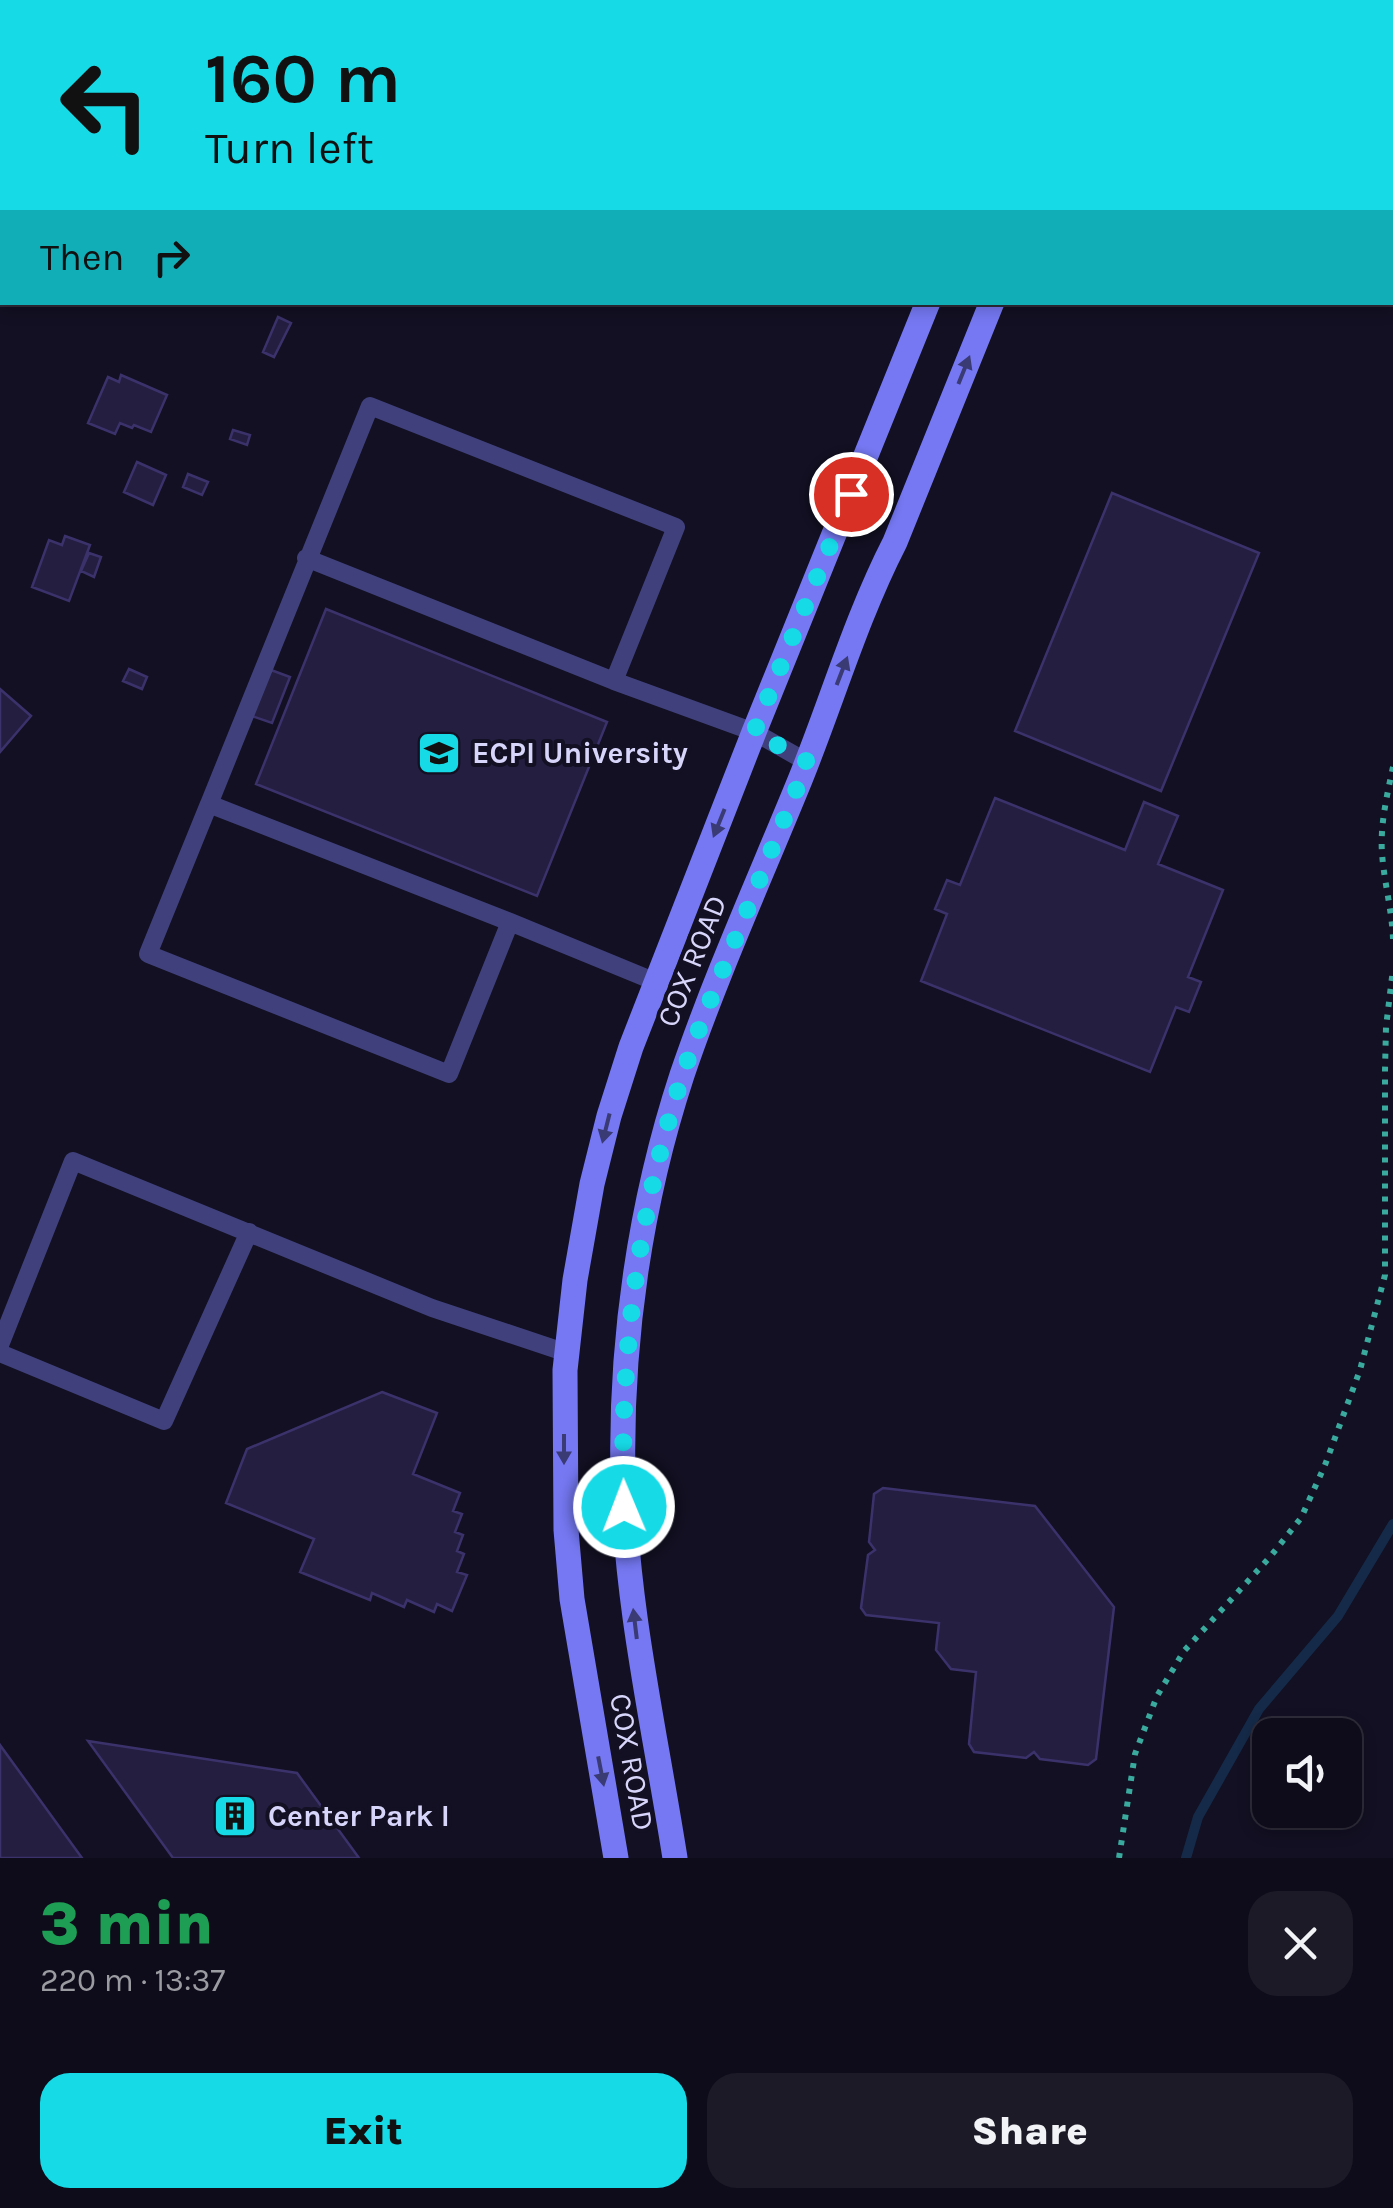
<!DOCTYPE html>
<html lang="en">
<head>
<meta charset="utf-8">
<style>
	:root { --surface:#0e0c1a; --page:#1c1a27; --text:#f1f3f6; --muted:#9b9ba2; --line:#2e2c39; --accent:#16dae6 }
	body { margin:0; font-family:Karla,sans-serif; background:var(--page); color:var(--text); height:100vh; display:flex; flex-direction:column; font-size:38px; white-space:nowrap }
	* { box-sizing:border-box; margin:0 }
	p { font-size:32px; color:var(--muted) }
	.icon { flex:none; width:55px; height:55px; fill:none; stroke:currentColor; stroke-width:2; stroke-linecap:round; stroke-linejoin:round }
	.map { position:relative; height:1858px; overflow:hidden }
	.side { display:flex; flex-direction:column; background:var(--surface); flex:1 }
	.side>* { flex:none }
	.guide { position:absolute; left:0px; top:0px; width:1395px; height:305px; box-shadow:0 5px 15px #0003,0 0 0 2px var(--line); background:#16dae6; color:#111; overflow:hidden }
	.buttons { position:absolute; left:1252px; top:1718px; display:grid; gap:20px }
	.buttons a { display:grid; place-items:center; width:110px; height:110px; border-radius:20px; background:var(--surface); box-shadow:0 5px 15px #0003,0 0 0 2px var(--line); font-size:50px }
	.pin { position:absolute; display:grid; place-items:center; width:85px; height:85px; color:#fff; margin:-42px; border:5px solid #fff; border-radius:50%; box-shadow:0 2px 10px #0007 }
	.me { position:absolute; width:110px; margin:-55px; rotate:359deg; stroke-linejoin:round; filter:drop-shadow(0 0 8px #0008) }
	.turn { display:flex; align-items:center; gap:35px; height:210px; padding:0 40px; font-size:45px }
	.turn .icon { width:130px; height:130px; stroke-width:2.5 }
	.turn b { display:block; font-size:70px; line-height:85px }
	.then { display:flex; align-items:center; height:95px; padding:0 40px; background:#0003; gap:20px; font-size:38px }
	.round { display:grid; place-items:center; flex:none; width:105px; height:105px; border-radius:30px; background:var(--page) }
	.head { display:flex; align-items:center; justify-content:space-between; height:170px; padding:0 40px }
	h1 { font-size:60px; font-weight:800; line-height:75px; color:#1e9e55 }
	.cta { display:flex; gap:20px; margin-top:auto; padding:20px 40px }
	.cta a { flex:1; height:115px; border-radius:30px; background:var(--accent); color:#111; font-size:40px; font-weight:800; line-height:115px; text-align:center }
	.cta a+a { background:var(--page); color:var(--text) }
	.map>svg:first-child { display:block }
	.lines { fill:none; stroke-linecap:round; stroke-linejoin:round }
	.stream { stroke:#152a48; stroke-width:10 }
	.building { fill:#241e41; stroke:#3b326b; stroke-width:2.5 }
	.path { stroke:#3aaa9e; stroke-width:6; stroke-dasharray:5 8; stroke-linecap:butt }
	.service { stroke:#40407d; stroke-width:18 }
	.secondary { stroke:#7578f2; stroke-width:25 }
	.oneway { fill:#3a3a75 }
	.route { stroke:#16dae6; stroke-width:18; stroke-dasharray:0 32.4 }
	.labels { text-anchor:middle; stroke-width:8; stroke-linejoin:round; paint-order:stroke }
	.poi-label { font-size:30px; font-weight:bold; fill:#d8d5fb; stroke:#121022; text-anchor:start }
	.street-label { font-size:30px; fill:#d8d5fb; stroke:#121022 }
</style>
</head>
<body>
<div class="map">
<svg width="1393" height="1858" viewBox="0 0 1393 1858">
	<rect width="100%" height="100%" fill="#121022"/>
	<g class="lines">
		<path class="stream" d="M1186,1858L1198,1817L1259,1709L1338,1616L1393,1524"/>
	</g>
	<path class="building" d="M458,0H540V2H459Z
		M278,317L291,323L274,357L263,352Z
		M121,375L167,395L151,432L134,425L132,428L120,423L115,434L88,423L108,377L119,382Z
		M233,430L250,435L247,445L230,439Z
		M137,462L166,475L153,505L124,492Z
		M188,474L208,482L202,495L183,487Z
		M1112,493L1259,553L1161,791L1015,731Z
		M65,536L90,545L69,601L32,587L49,540L62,545Z
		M89,553L101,557L94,577L81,571Z
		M326,609L607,722L537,896L256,784Z
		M129,669L147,677L142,689L123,681Z
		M271,670L290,677L272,723L252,716Z
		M0,689L31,716L0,752Z
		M995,798L1125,850L1144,802L1178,816L1158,864L1223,890L1188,977L1201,982L1189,1012L1176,1007L1150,1072L921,981L947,914L935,909L947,880L960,885Z
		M382,1392L437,1413L413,1474L460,1493L453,1511L462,1514L455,1532L463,1535L457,1551L464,1554L457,1572L467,1575L452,1611L437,1604L434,1612L407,1600L404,1607L372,1593L370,1600L300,1572L314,1539L226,1503L247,1449Z
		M883,1488L1035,1506L1114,1607L1096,1759L1088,1765L1040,1759L1034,1752L1026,1758L974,1752L969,1744L976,1672L951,1669L936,1650L939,1623L866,1615L861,1608L868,1555L875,1550L869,1542L874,1494Z
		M88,1741L297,1773L359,1858H173Z
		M0,1745L82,1858H0Z"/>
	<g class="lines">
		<path class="path" d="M1393,767C1387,795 1380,825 1382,853C1384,882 1392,910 1393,939
			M1119,1858L1135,1754L1157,1696L1184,1651L1270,1557L1301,1518L1325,1465L1360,1370L1385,1275V1071L1386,1027L1393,969"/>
		<path class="service" d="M247,0L249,2
			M385,0V2
			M614,681L754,732L807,762
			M209,804L370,406L676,527L614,681L306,558
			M510,922L449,1074L148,954L209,804L510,922L656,982
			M0,1345L73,1161L432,1308L567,1353
			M0,1353L164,1421L249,1232"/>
		<path class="secondary" d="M1091,2L1093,0
			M1163,2L1164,0
			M616,1858L572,1599L566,1530L565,1370L575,1280L592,1184L609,1116L631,1047L754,732L928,302
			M675,1858C655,1731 626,1606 623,1477C620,1342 640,1203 682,1075C716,975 760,878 800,780C832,701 856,618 895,542L992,302"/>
	</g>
	<defs><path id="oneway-solid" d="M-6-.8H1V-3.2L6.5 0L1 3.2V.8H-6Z" transform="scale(2.5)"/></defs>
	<g class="oneway">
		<use href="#oneway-solid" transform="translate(964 370) rotate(-68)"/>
		<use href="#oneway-solid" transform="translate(842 671) rotate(-69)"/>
		<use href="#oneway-solid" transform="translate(719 823) rotate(112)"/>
		<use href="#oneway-solid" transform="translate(606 1128) rotate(104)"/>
		<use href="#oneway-solid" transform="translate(564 1449) rotate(90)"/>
		<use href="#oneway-solid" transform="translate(635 1624) rotate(-97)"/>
		<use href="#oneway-solid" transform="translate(601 1771) rotate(79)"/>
	</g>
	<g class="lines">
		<path class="route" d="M624,1507C619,1363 637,1217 681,1080C696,1034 715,989 733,945C758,884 782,823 808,762L754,732L851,494"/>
	</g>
	<defs>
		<g id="university-square" transform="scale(2.25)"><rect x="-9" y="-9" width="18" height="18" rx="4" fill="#16dae6" stroke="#121022"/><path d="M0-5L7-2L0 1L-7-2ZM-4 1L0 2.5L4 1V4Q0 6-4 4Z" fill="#111"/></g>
		<g id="building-square" transform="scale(2.25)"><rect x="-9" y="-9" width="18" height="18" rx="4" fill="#16dae6" stroke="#121022"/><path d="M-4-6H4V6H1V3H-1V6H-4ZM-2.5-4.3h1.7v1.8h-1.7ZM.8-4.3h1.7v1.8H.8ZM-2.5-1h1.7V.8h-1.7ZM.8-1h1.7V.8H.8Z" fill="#111"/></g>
	</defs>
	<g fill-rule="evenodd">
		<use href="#university-square" x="439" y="753"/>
		<use href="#building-square" x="235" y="1816"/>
	</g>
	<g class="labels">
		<g class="poi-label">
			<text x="472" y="763">ECPI University</text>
			<text x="268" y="1826">Center Park I</text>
		</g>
		<g class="street-label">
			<text transform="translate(692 961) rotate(-68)" y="10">COX ROAD</text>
			<text transform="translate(632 1762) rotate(80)" y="10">COX ROAD</text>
		</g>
	</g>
</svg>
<div class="buttons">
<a><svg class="icon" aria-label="sound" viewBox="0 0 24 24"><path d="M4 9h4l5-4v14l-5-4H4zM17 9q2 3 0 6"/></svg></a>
</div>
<div class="pin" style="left:851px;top:494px;background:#d93025"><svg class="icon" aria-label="arrive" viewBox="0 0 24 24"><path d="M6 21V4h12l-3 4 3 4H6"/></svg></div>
<svg class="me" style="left:624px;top:1507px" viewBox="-20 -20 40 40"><circle r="17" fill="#16dae6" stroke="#fff" stroke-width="3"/><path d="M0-11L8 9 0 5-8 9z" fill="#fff"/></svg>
<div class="guide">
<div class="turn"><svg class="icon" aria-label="left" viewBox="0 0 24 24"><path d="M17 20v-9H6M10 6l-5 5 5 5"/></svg><div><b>160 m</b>Turn left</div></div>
<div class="then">Then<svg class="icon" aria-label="right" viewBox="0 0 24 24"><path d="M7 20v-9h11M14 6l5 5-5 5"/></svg></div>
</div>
</div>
<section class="side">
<div class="head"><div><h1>3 min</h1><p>220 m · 13:37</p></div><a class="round"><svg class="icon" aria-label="close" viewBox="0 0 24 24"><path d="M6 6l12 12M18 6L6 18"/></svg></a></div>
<div class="cta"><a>Exit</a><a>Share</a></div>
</section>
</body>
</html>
